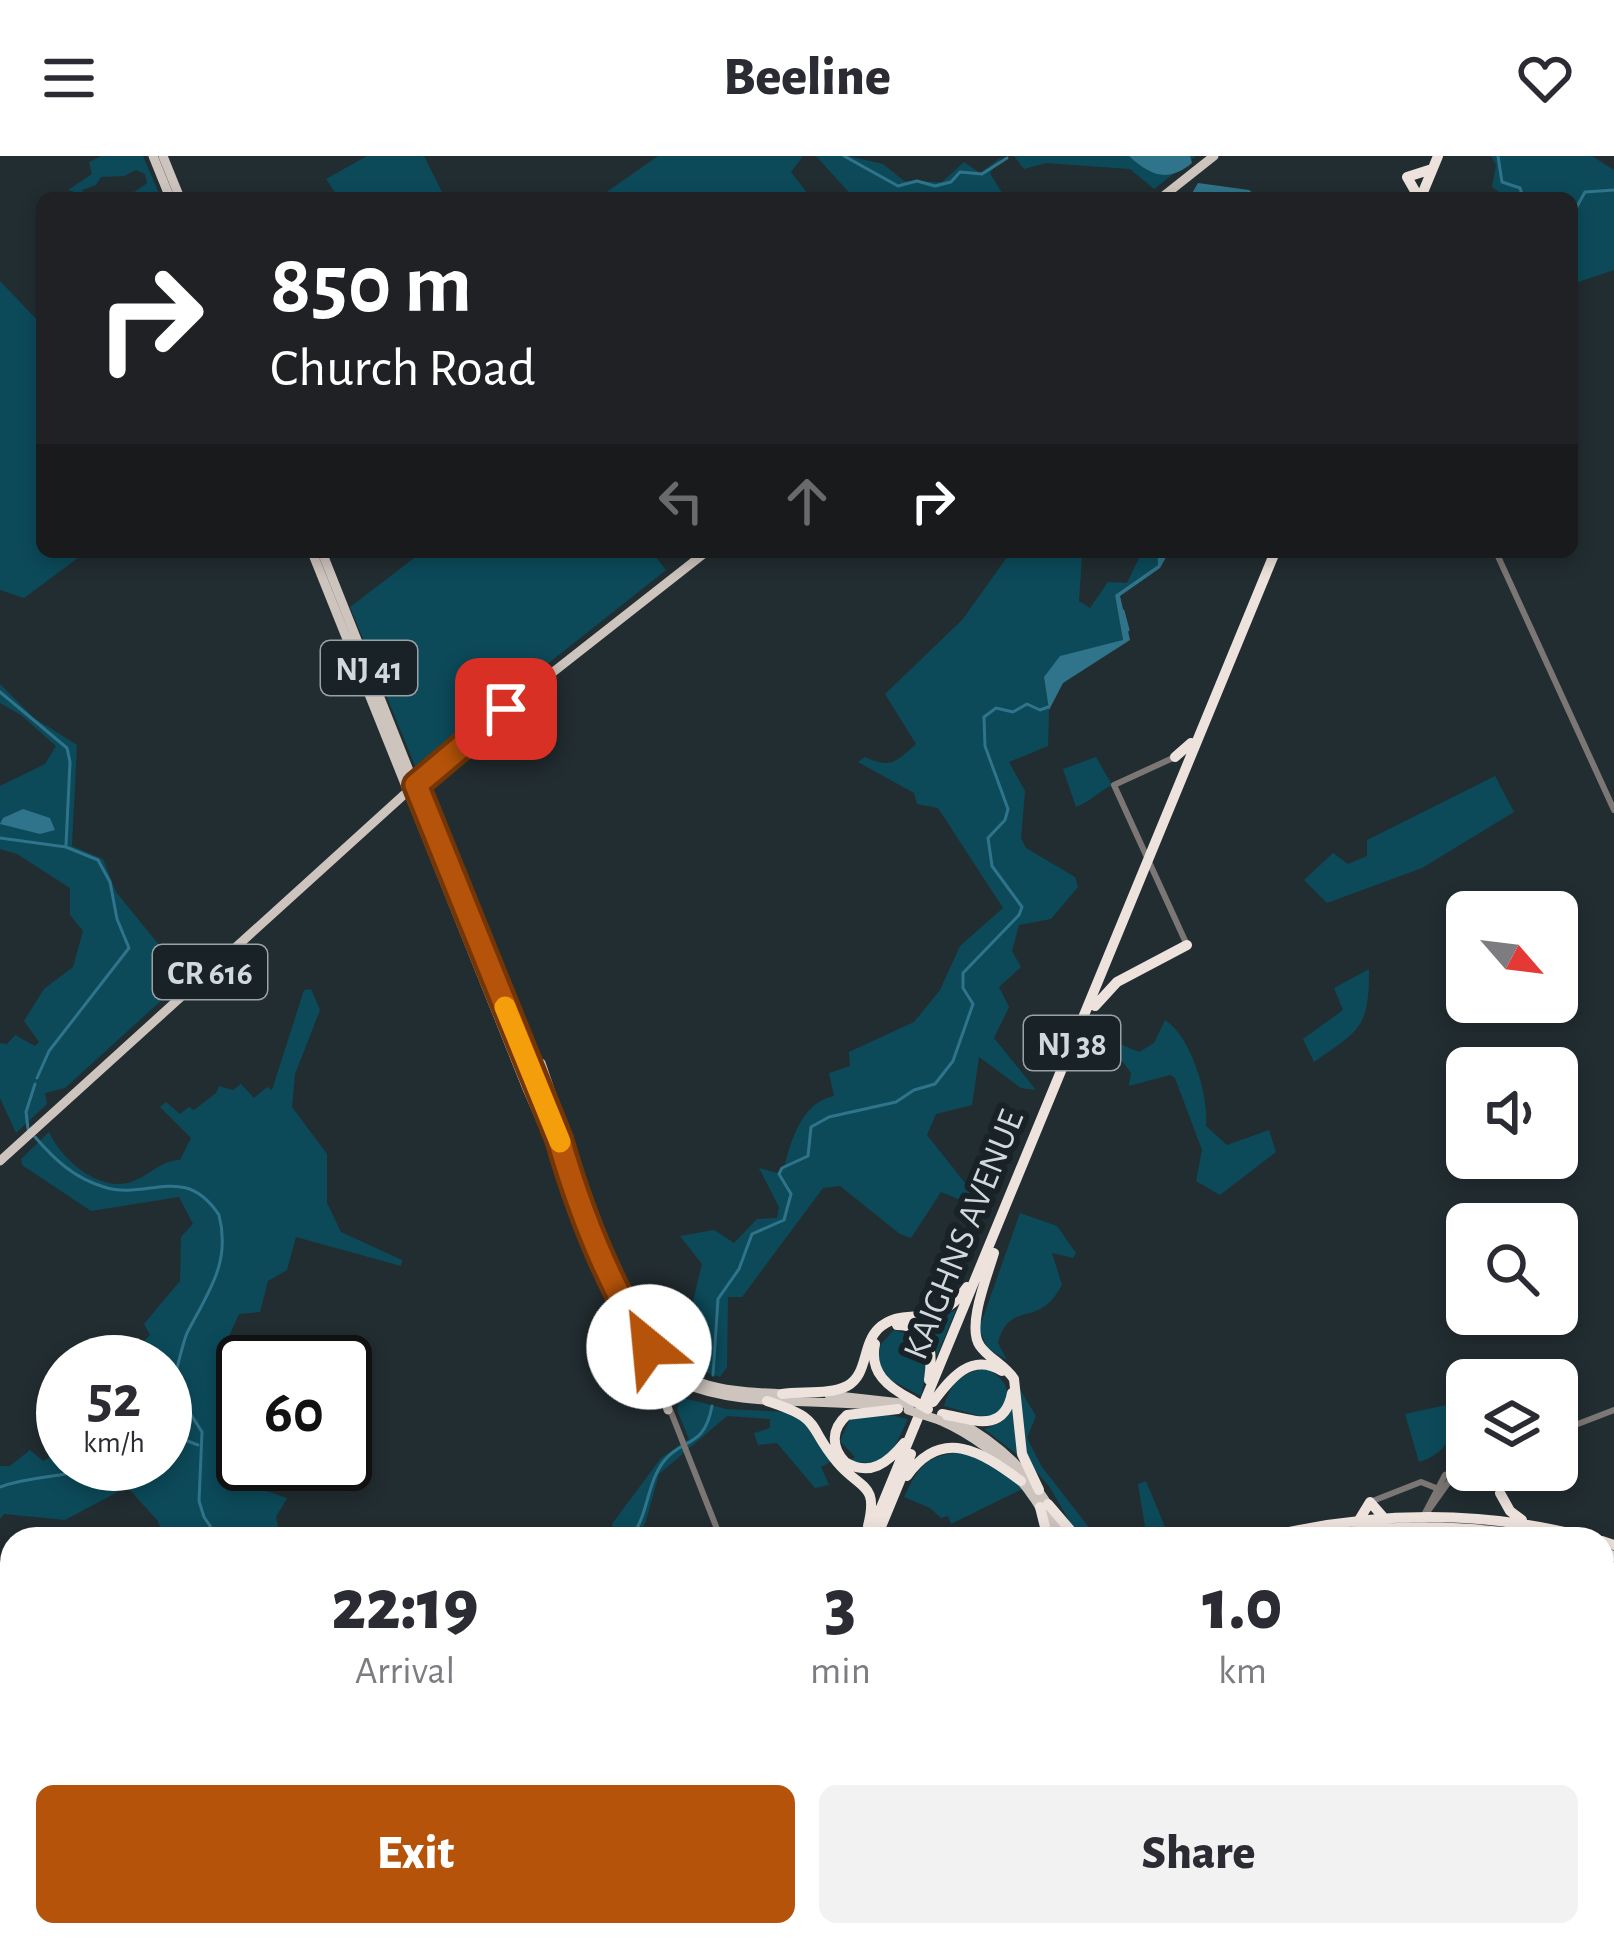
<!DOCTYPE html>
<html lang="en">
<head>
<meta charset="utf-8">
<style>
	:root { --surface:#fff; --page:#f2f2f3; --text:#2b2b33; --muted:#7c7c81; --accent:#b45309 }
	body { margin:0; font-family:"Alegreya Sans",sans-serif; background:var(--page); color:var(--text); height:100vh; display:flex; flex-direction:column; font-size:45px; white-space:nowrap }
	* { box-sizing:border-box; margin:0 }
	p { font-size:39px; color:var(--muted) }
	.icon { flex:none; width:66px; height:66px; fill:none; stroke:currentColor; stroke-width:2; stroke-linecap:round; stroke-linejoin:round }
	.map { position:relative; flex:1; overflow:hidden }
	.details { position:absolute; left:0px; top:1371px; width:1614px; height:420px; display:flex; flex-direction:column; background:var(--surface); border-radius:36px 36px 0 0; box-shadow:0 6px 18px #0003 }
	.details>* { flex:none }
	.banner { position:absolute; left:36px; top:36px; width:1542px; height:366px; border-radius:18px; box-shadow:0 6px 18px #0003; background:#202124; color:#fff; overflow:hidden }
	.needle { width:78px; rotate:118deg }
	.fabs { position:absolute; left:1446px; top:735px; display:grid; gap:24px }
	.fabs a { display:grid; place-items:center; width:132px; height:132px; border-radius:18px; background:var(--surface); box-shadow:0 6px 18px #0003; font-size:60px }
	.speed { position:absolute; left:36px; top:1179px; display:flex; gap:24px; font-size:60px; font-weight:700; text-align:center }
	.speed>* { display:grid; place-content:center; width:156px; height:156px; border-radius:50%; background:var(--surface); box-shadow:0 6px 18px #0003; line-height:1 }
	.speed small { font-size:30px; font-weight:400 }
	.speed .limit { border:6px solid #111; border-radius:18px; background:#fff; color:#111 }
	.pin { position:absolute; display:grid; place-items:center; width:102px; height:102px; color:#fff; margin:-51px; border-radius:24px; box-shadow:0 6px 18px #0006 }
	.me { position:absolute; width:132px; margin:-66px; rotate:332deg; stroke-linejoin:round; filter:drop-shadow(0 0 9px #0008) }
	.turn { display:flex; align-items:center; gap:42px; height:252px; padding:0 36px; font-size:54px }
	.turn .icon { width:156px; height:156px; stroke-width:2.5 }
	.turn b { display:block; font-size:84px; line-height:102px }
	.lanes { display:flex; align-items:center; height:114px; padding:0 36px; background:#0003; justify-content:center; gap:60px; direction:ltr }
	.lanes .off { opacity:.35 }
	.eta { display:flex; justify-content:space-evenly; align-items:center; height:204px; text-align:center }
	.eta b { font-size:72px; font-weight:800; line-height:84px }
	.button { display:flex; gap:24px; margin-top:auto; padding:24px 36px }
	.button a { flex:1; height:138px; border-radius:18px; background:var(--accent); color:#fff; font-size:48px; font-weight:800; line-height:138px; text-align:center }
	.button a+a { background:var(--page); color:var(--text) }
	header { display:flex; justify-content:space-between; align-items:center; height:156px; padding:0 36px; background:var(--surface); font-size:54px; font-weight:800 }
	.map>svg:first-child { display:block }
	.green { fill:#0c4a5a }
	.water { fill:#2f748a }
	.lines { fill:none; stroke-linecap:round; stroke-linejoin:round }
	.stream { stroke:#2f748a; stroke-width:3 }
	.minor { stroke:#7c7775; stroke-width:6 }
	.major { stroke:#cec4be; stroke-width:9 }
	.highway { stroke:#eee3dc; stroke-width:10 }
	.major-bridge { stroke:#cec4be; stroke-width:9 }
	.highway-bridge { stroke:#eee3dc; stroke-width:10 }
	.route-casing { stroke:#753606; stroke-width:30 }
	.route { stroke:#b45309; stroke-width:21 }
	.slow { stroke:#f59e0b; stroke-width:21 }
	.labels { text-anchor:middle; stroke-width:12; stroke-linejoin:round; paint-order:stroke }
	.shield { fill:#192327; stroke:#9aa2a6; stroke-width:3 }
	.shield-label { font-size:33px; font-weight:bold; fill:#d2d9dc }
	.street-label { font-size:36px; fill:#d2d9dc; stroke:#192327 }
</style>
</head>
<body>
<header><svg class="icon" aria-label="menu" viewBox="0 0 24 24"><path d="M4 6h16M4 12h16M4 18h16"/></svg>Beeline<svg class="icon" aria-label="heart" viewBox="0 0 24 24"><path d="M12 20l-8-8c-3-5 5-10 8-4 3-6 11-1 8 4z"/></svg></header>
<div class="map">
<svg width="1614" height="1791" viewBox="0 0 1614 1791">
	<rect width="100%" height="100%" fill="#222d31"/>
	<path class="green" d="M101,0H143L161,42H126L147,27L145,18L136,14L124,20L101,21L96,29L82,34L84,39L68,34L92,18L89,6Z
		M367,0H424L445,42H339L326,23Z
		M658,0H803L791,16L811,42H598Z
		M816,0H848L883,8L904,25L942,26L964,6L980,17L1003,0L990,17L1002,37L992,42H854Z
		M1014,0H1196L1154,33L1130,13L1046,7L1024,13Z
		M1491,0H1592L1614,14V114L1572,128V42H1507L1492,31L1496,9Z
		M0,125L42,169V396H86L24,442L0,434Z
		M422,396H652L666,414L416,612L350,451Z
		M1026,396H1074L1082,400L1079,445L1090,452L1108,426L1127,427L1142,396H1157L1158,409L1115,439L1123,484L1044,521L1049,554L1048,590L1009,606L1025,635L1021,682L1026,692L1075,721L1078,731L1051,763L1019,769L1012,795L1021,811L999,831L1009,851L994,882L1036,934L1021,932L979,901L972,949L936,958L927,979L988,1056L979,1064L963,1045L941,1036L911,1082L900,1078L840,1030L823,1032L742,1141H728L727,1211L720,1221L678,1207L702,1108L680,1080L714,1074L734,1087L757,1063L777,1062L779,1051L759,1012L777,1017L784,1012C791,984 802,946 834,940L829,917L850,910L849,896L914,866L940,834L960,790L1003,752L938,652L917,648L914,637L858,606L865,601C891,613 896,606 916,588L885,538L963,463L1007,401L1022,402Z
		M0,528L34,562L77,589L72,690L103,703L116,736L186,822L65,932L45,937L47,948L16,977L0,942V887L7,888L15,879L35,890L39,886L24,865L44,833L73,811L83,775L70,759V732L17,698L0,693V630L45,608L56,590L21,559L0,547Z
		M1096,601L1112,629C1098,636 1091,645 1076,651L1063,613Z
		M1495,620L1514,656L1422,712L1327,747L1304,724L1333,697L1348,708L1367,700V684Z
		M1369,813C1369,872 1361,873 1314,906L1303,883L1343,854L1334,832Z
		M311,833L320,854L295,918L292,951L327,998V1047L341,1076L402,1104L401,1110L296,1081L287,1114L268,1125L260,1156L239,1158L225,1189L243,1231V1248L233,1247C211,1266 216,1295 223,1320L287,1342L276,1361L281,1383H164L158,1365L127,1331L65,1364L4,1358L0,1363V1310H10L30,1294L43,1305L63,1294V1308H165V1206H123L150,1179L144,1168L180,1125L181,1081L193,1068L179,1041L91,1055L22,1009L21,1003L49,976C62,1005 103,1040 136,1024C154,1016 160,1005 180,1004L191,982L160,951L166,946L180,958L189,951L194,954L216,937L219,930L233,934L241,928L254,942L267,931L272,934L304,834Z
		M1165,864C1191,880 1209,940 1206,970L1227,989L1269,974L1276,996L1220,1039L1196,1025L1202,994L1175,922L1170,919L1129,930L1131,917L1120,902L1095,890L1103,881L1139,896L1154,887Z
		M1020,1057L1057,1070L1076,1097L1073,1102L1052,1097L1062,1129C1058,1135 1055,1141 1050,1146C1029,1166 1008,1149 998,1187L1007,1204L988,1193L979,1173Z
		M956,1154L937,1199L932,1180L915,1166L938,1162Z
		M894,1174L910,1179L912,1175L926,1187V1218L921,1240L889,1223L877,1206L881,1188Z
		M987,1213C1009,1225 1014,1239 997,1259L980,1260L944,1250C951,1227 962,1215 987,1213Z
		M1019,1232L1036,1260L1027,1282L1042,1311L1098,1383H1080L1049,1330L1025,1303Z
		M680,1241L726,1253L787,1256L808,1266L832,1305L821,1311L829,1329L815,1332L777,1287L758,1289L754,1277L770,1272V1263L727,1260L659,1318L645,1368L634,1383H615L612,1368L661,1302L689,1283L677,1254Z
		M1451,1248C1460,1276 1447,1297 1419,1306L1405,1258Z
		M1013,1249L1019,1300L984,1273L1002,1266Z
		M880,1257L908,1263L892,1296L878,1307L849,1306L855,1301L840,1285L850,1263Z
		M962,1296L1000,1312L1024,1332L951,1368L948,1360L941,1362L930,1352L904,1341C920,1309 925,1300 962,1296Z
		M1146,1325L1170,1383H1147L1138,1328Z
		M1614,1714V1791H1406L1445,1779L1492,1782L1502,1779H1602V1719Z
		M1221,1779H1240L1244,1786L1264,1779H1375L1380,1791H1227Z"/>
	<path class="water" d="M1129,0H1190L1192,7C1168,27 1151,20 1129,0Z
		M1198,27L1249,34L1260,42H1206L1192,37Z
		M1157,396H1169L1160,412L1120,440L1130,484L1063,527L1049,554L1044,521L1060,500L1123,484L1115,439L1158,409Z
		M23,653L50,662L55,674L40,678L0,668L3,662Z"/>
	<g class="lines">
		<path class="stream" d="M844,0L898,30L917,25L935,30L951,26L960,16L982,18L1007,2
			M1498,0L1502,26L1520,32L1523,42
			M1572,69L1574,56L1585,36L1614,34
			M1572,92V112
			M1123,455L1128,474
			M0,536L67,592L70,606L66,689
			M0,682L66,691L98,704L110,726L117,763L129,792L49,895L37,922
			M28,973L26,956L35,928
			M35,981C55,1004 74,1022 104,1031C148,1045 184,1006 219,1059C231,1106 209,1135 188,1175C184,1182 175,1220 173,1230L202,1276L199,1345L204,1361L219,1383
			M713,1219L718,1143L739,1113L752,1078L784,1064L791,1038L779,1018L782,1012L808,1000L811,971L829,961L896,946L914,934L935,928L953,905L973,848L963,832V817L1019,759L1022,751L992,710L988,682L1005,664L1008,653L985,590L984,561L996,552L1013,556L1027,548L1040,554L1048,551
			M165,1284H185L198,1289
			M0,1331C30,1320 58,1322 87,1313L103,1319L119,1308
			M630,1383C649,1359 646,1328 664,1305C683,1281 704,1293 712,1250
			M1610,1791L1614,1786"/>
		<path class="minor" d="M1496,396L1614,654
			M1175,601L1114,629L1187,789
			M669,1251L721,1383
			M1557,1276L1614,1254
			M1491,1314L1500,1337
			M1370,1346L1421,1326L1436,1332
			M1426,1358L1453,1320L1467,1312
			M1424,1359L1445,1319L1467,1309
			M0,1638L12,1646
			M106,1779L111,1791
			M883,1779L888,1791"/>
		<path class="major" d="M153,0L170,42
			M163,0L180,42
			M1161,42L1214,0
			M312,396L528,935L606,1114C636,1276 771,1235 890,1251
			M322,396L566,1009
			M541,907L561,966L559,984
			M0,1005L450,597L706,396
			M609,1119C624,1139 632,1163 645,1185C676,1234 735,1236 788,1238
			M657,1211L668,1254
			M829,1239L910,1248
			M670,1242L688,1231
			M952,1262C1004,1289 1043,1328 1065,1383
			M939,1264C993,1288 1033,1329 1056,1383
			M990,1791L993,1779
			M997,1791L1000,1779"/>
		<path class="highway" d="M1421,41L1438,0
			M1419,42L1407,21L1432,13
			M1175,601L1191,587
			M1095,850L1117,826L1187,789
			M994,1097C988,1118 966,1171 980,1190C989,1203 1005,1209 1014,1223L1022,1298L1039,1334
			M897,1169C933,1170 933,1196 929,1224
			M875,1188C869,1217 888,1231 912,1244
			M782,1238C801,1235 830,1239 847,1230C868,1219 862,1189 878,1173C905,1147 935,1178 967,1131
			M767,1245C825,1264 805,1268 837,1306C860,1334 879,1326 868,1370
			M933,1246C951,1222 971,1196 1002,1215
			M898,1253L847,1259C831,1273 831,1291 845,1306C870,1321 888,1307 904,1287
			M942,1258C971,1263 1004,1279 1012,1237
			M907,1320C942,1270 982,1296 1021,1325
			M1500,1337L1510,1355L1522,1364
			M1048,1348L1078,1383
			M1040,1351L1048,1383
			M1359,1364L1370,1346L1384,1362
			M868,1383L1275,396
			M876,1383L911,1298
			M1259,1383C1369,1355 1483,1353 1593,1383
			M1306,1383C1386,1367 1467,1368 1547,1383
			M1602,1385L1614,1389
			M1602,1396L1614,1400
			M210,1791L240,1779
			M241,1791L272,1779
			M691,1791L696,1779
			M701,1791L706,1779"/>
		<path class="major-bridge" d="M908,1254L939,1264"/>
		<path class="highway-bridge" d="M912,1244L928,1253"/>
	</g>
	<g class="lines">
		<g class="route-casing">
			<path id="route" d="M506,553L416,629L559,983C580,1056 608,1128 649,1191"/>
		</g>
		<use href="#route" class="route"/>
		<path class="slow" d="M505,851L560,986"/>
	</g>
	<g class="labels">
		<g class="shield">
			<rect x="321" y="485" width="96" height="54" rx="9"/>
			<rect x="153" y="789" width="114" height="54" rx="9"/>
			<rect x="1024" y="860" width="96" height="54" rx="9"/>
		</g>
		<g class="shield-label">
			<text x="369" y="524">NJ 41</text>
			<text x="210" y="828">CR 616</text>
			<text x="1072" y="899">NJ 38</text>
		</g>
		<g class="street-label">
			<text transform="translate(962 1078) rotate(-68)" y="13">KAIGHNS AVENUE</text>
		</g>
	</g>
</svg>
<div class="fabs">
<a><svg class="needle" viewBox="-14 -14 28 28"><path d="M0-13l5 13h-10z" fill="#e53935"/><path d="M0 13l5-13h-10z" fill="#7c7c81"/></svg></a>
<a><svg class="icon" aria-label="sound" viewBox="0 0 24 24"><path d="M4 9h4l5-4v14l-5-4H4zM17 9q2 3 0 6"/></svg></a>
<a><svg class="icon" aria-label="search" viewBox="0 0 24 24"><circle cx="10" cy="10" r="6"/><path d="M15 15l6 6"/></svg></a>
<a><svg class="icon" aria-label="layers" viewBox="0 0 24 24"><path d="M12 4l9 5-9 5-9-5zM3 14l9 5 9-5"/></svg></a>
</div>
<div class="speed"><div>52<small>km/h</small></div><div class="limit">60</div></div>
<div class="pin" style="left:506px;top:553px;background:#d93025"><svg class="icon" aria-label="arrive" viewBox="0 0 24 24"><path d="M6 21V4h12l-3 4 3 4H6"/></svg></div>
<svg class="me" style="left:649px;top:1191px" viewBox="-20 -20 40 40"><circle r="19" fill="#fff"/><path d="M0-13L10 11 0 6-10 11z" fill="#b45309"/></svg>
<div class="banner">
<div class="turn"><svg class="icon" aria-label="right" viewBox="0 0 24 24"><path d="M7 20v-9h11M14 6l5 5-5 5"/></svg><div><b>850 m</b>Church Road</div></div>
<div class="lanes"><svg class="icon off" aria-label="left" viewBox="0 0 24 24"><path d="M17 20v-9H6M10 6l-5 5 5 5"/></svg><svg class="icon off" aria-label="ahead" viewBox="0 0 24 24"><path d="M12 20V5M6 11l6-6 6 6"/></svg><svg class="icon" aria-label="right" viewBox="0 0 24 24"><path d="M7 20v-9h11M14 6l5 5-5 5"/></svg></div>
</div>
<section class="details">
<div class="eta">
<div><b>22:19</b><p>Arrival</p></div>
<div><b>3</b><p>min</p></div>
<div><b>1.0</b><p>km</p></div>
</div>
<div class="button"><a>Exit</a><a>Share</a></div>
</section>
</div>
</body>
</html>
